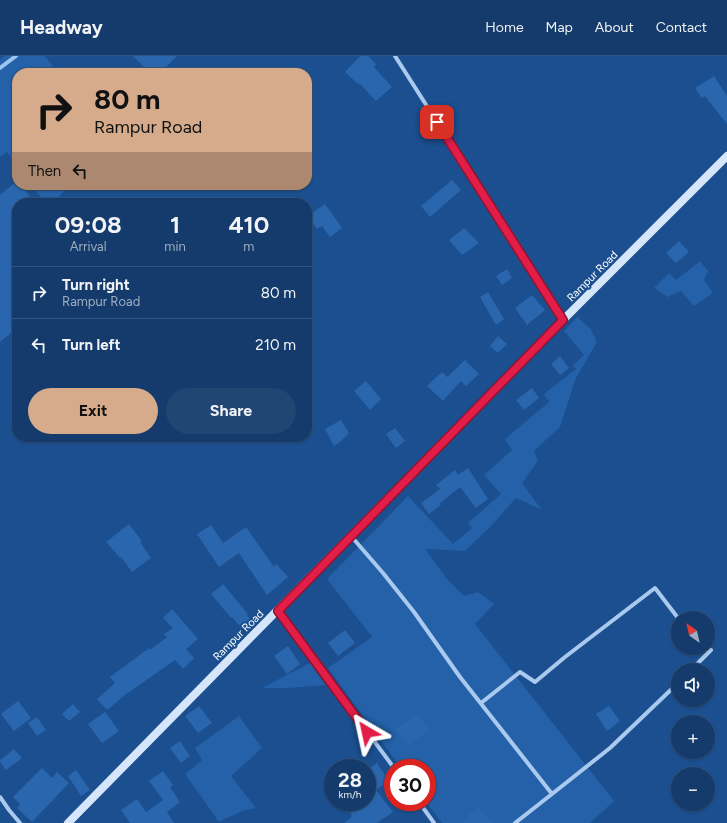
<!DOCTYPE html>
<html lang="en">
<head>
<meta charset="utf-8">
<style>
	:root { --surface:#143b6b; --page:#214673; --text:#f1f3f6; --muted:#9dadc1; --line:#33557e; --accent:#d6ab8b }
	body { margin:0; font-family:Figtree,sans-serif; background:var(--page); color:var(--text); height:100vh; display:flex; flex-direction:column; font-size:15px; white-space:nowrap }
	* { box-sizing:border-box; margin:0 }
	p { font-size:13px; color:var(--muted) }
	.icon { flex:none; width:22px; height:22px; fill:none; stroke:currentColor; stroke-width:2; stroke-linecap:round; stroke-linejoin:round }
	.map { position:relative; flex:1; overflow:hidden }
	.drawer { position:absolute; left:12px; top:142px; width:300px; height:244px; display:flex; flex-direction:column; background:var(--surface); border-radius:16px; box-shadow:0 1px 3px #0004,0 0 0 1px var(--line) }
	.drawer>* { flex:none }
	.hud { position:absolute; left:12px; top:12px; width:300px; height:122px; border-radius:16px; box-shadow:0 1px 3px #0004,0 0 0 1px var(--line); background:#d6ab8b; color:#111; overflow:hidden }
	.needle { width:26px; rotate:326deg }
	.fabs { position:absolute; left:671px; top:555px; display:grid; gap:8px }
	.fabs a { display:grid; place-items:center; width:44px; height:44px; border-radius:50%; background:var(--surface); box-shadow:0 1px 3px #0004,0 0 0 1px var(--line); font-size:20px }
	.speed { position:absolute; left:324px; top:703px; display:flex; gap:8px; font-size:20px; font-weight:700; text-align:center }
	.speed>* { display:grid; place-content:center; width:52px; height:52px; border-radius:50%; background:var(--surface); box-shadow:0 1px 3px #0004,0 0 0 1px var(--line); line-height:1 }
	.speed small { font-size:10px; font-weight:400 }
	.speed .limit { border:6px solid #d22; background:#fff; color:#111 }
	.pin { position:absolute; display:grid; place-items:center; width:34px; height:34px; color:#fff; margin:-17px; border-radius:8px; box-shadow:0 2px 6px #0006 }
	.me { position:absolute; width:44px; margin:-22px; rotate:324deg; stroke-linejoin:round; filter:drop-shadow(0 0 3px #0008) }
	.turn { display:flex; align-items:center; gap:14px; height:84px; padding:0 16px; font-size:18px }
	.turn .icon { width:52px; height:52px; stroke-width:2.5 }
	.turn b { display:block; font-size:28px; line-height:34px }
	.then { display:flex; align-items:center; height:38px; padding:0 16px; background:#0003; gap:8px; font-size:15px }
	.eta { display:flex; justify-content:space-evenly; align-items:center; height:68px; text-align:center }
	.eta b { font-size:24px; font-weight:700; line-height:28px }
	.cta { display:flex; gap:8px; margin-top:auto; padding:8px 16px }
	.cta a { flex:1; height:46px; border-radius:24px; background:var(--accent); color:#111; font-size:16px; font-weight:700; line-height:46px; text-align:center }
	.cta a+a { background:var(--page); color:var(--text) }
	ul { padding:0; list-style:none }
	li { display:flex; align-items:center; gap:12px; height:52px; padding:0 16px; border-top:1px solid var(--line) }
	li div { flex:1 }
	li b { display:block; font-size:15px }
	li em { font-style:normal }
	header { display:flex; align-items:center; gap:24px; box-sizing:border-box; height:56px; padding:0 20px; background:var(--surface); border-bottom:1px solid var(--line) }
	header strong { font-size:19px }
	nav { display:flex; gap:22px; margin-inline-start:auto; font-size:14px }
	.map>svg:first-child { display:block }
	.green { fill:#2461a8 }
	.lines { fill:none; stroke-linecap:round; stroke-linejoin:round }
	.stream { stroke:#9cc4f0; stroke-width:4 }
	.building { fill:#2a66ad }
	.minor { stroke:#a9c9ee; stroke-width:4 }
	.secondary { stroke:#d6e6fa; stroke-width:8 }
	.route-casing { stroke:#92132f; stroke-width:10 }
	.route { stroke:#e11d48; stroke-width:7 }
	.labels { text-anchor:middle; stroke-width:4; stroke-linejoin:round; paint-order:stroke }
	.street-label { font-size:11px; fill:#fff; stroke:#1b4f8f }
</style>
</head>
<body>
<header>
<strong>Headway</strong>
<nav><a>Home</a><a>Map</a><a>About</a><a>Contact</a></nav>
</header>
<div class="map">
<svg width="727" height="767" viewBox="0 0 727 767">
	<rect width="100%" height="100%" fill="#1b4f8f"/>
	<path class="green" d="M4,0H45L57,17H17V110L7,96L0,101V4Z
		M31,129H70L53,147H45Z
		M700,205L708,215L704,224L713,237L694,250L681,235L668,241L654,232L669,217L676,224Z
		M577,261L590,272L597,286L576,322L560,371L534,395L538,405L522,427L542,454L516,442L493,468L465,495L425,493L447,523L464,540L478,536L494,548L475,568L614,745L590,767H442L426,746L427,712H401L328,612L372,581L327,523L408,440L453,488L472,472L468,467L501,438L484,419L512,394L505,383L549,346L544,338L576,313L573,309L584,299L564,275Z
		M310,607L325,629L289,632H262Z
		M239,660L262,692L231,720L256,752L242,755L219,766L185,718L202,704L195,692Z"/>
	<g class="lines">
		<path class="stream" d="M0,12L16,0"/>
	</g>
	<path class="building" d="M133,0H177L160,17H150Z
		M360,0H368L376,8L374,11L392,31L376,45L359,27L358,28L345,16Z
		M714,20L727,40V68L705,40L702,42L695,32Z
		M452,124L461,134L430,161L421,150Z
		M17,125V129H21L35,147H17V272L0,286V139Z
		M325,148L342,172L330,181L322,170L317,173L308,160Z
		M464,172L479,187L462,199L449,184Z
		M679,185L689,196L676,207L666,197Z
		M507,213L512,222L502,229L496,220Z
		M488,236L504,263L496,269L480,241Z
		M532,239L545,254L527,269L515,252Z
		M498,280L507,288L498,297L490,290Z
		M560,300L569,312L560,319L551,308Z
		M465,304L479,318L466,330L461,325L443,345L427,330L442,316L447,321Z
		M366,325L381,343L370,354L354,335Z
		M532,332L539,342L524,354L516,344Z
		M341,364L349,377L340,386L334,390L325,373Z
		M395,372L405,385L396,392L386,378Z
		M468,412L488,443L476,452L460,431L440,447L441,449L429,458L421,447L440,433L436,429L455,414L458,419Z
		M129,468L142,485L140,486L151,502L132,516L121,501L120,502L106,486Z
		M211,469L223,487L246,471L274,511L276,508L288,521L267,539L239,497L219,511L197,478Z
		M223,528L248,558L247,559L253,567L244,575L232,561L231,562L211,538Z
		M172,553L198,583L186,593L194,602L183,613L175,604L125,639L107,654L97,643L115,627L110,621L149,592L150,594L167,581L164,578L173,572L163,562Z
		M345,574L355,587L338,600L328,587Z
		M288,590L300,608L287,618L274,600Z
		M18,645L31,662L14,675L1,658Z
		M73,648L80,656L69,665L62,658Z
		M199,650L212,667L198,677L185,660Z
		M609,650L620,665L607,675L596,658Z
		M105,656L119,675L102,687L88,668Z
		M417,658L429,674L409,689L395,673Z
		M37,661L46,674L37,680L28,667Z
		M180,685L190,700L181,707L170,692Z
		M14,693L22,702L6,714L0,706V704Z
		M377,707L389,725L376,734L393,756L377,767H344L352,761L351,760L352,759L345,746H367V714Z
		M42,712L52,722L57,716L69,727L32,766L17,752L20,748L13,741Z
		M76,714L90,734L81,740L68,720Z
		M163,715L173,729L170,731L180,746L167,756L174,767H130L121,754L137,743L146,756L163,744L149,725Z
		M478,751L493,767H462L469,761L468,760Z"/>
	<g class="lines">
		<path class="minor" d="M395,0L563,264
			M351,480L383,517L414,556L460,621L552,738L515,767
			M278,555L394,712
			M691,614L711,594H703L701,592
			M481,647L520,616L535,626L565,601L655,532L678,562
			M552,738L610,692L678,627
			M0,741L9,754L20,767
			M419,746L434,767"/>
		<path class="secondary" d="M68,767L563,264L727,100"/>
	</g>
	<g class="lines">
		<g class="route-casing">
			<path id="route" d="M367,676L278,555L563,264L437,66"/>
		</g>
		<use href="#route" class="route"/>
	</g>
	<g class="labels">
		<g class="street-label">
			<text transform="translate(592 220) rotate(-45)" y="4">Rampur Road</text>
			<text transform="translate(238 579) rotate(-45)" y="4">Rampur Road</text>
		</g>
	</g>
</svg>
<div class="fabs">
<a><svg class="needle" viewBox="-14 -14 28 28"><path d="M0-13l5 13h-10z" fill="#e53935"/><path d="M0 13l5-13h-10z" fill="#9dadc1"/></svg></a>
<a><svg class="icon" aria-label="sound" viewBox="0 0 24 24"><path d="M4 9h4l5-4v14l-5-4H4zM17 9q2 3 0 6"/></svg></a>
<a>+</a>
<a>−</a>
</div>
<div class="speed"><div>28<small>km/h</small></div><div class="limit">30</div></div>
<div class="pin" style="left:437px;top:66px;background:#d93025"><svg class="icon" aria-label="arrive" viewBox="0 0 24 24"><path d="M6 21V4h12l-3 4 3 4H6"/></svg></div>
<svg class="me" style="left:367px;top:676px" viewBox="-20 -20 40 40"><path d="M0-17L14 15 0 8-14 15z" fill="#e11d48" stroke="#fff" stroke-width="4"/></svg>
<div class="hud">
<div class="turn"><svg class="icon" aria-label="right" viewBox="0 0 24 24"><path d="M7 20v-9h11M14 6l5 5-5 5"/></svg><div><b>80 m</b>Rampur Road</div></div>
<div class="then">Then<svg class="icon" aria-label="left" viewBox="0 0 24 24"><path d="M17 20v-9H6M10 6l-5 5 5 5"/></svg></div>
</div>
<section class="drawer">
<div class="eta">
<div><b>09:08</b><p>Arrival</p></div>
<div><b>1</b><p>min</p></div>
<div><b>410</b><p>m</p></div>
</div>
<ul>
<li><svg class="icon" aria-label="right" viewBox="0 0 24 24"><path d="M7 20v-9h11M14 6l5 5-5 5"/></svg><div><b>Turn right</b><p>Rampur Road</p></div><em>80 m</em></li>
<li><svg class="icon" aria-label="left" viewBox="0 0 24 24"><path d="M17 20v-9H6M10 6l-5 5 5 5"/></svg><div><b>Turn left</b></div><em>210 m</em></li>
</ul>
<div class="cta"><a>Exit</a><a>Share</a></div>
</section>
</div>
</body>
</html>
